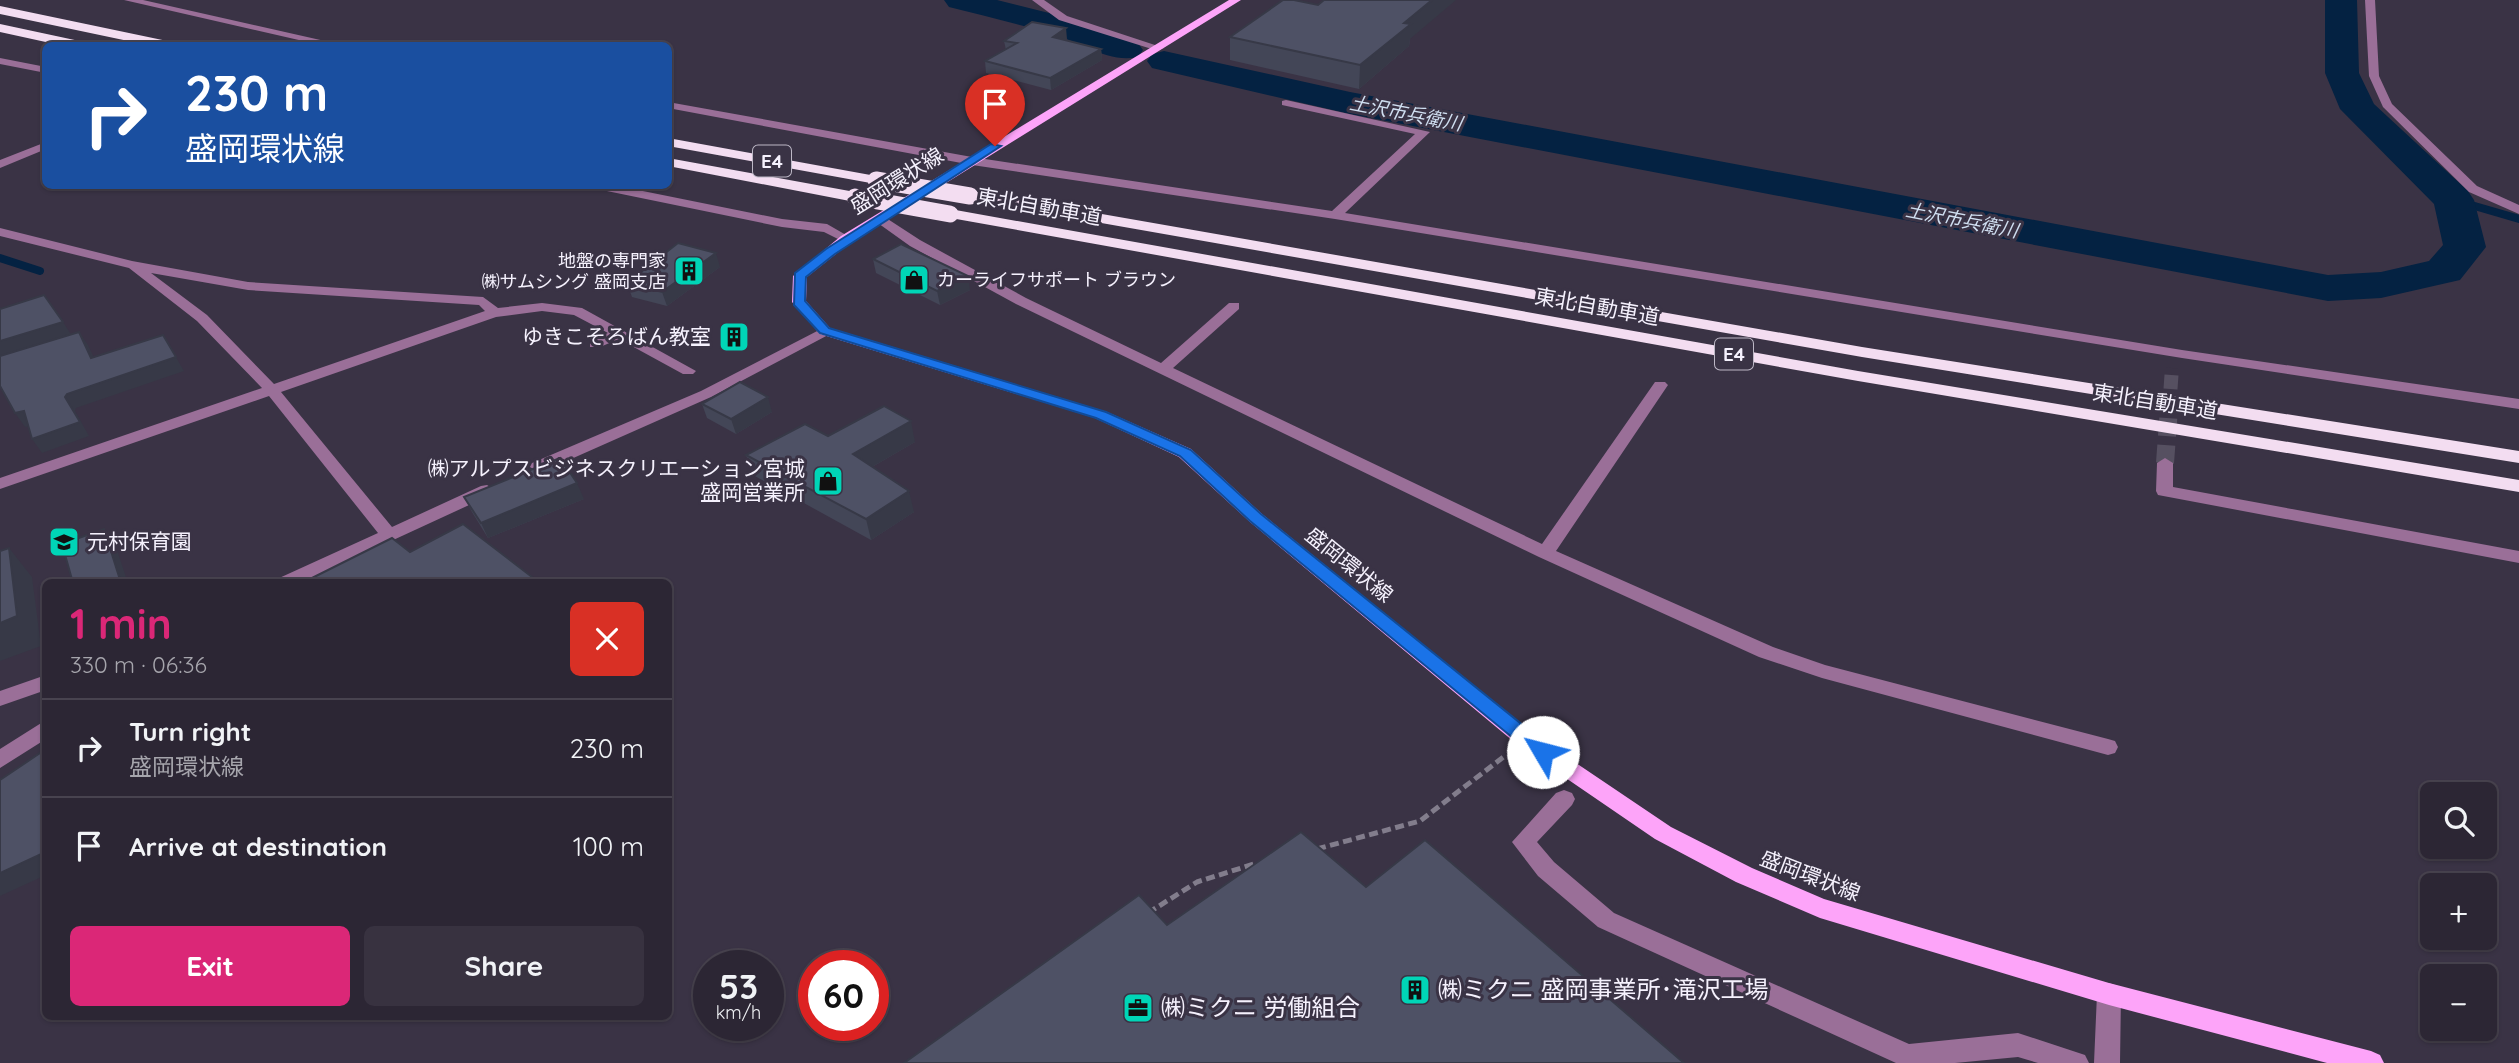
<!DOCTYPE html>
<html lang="en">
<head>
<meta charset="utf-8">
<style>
	:root { --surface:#2c2634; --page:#383240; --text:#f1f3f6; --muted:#a6a5ac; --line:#48434f; --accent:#db2777 }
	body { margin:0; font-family:Quicksand,"Noto Sans JP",sans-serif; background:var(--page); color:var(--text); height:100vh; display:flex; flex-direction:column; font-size:26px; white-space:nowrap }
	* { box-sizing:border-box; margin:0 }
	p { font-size:23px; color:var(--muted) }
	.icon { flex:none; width:38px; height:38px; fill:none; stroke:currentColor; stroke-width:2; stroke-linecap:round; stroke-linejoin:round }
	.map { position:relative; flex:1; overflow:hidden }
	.drawer { position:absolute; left:42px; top:579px; width:630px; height:441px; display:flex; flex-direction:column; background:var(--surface); border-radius:10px; box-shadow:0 2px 5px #0004,0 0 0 2px var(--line) }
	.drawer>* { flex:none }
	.banner { position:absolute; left:42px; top:42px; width:630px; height:147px; border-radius:10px; box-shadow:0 2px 5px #0004,0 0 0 2px var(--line); background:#1a4fa0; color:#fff; overflow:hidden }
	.tools { position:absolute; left:2420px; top:782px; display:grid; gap:14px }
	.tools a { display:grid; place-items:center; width:77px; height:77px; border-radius:10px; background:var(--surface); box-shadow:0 2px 5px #0004,0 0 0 2px var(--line); font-size:35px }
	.speed { position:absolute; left:693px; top:950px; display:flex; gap:14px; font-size:35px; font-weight:700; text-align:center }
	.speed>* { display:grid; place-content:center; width:91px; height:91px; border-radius:50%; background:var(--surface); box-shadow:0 2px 5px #0004,0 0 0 2px var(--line); line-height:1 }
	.speed small { font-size:18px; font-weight:400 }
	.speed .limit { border:10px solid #d22; background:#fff; color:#111 }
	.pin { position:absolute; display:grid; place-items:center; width:60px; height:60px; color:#fff; margin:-72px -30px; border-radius:50% 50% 50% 0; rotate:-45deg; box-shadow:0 0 7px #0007 }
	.pin .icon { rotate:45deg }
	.me { position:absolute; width:77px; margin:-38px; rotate:307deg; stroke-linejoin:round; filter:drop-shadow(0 0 5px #0008) }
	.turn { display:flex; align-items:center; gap:24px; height:147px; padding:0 28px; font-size:32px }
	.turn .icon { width:91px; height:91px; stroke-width:2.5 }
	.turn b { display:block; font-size:49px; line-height:60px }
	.round { display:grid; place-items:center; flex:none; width:74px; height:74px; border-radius:10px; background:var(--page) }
	.summary { display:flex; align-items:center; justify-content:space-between; height:119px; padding:0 28px }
	h1 { font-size:42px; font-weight:800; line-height:52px; color:var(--accent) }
	.cta { display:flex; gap:14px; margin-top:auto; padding:14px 28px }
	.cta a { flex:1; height:80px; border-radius:10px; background:var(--accent); color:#fff; font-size:28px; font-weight:800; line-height:80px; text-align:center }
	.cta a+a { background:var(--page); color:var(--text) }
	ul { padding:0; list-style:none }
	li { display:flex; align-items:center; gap:21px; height:98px; padding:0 28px; border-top:2px solid var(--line) }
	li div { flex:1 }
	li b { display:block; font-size:26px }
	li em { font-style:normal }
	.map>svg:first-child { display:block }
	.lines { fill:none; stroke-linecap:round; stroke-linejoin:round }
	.stream { stroke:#042242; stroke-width:8 }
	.river { fill:#042242; fill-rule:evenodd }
	.minor-tunnel-far1 { stroke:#565061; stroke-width:14; stroke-dasharray:14 7; stroke-linecap:butt }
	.minor-tunnel { stroke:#565061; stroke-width:18; stroke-dasharray:18 9; stroke-linecap:butt }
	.path { stroke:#827d8c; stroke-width:5; stroke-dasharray:9 4.5; stroke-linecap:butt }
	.minor { fill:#9a6f98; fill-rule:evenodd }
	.major { fill:#fda4f9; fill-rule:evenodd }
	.highway { fill:#f3ddf1; fill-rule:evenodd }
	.highway-bridge-far1 { stroke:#f3ddf1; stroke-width:13 }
	.highway-bridge { stroke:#f3ddf1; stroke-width:17 }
	.wall { fill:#434657 }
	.shaded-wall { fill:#373947 }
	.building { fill:#4e5165; stroke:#373947; stroke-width:2 }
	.route { fill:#1a73e8; stroke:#114b97; stroke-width:2 }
	.labels { text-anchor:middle; stroke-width:6; stroke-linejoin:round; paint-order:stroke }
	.far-poi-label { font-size:18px; fill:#f5f1fd; stroke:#3a3345; text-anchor:end }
	.far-water-label { font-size:19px; font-style:italic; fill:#cfdef0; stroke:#3a3345 }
	.shield { fill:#3a3345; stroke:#bdb8c6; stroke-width:2 }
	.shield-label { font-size:19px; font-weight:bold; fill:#f5f1fd }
	.street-label { font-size:21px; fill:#f5f1fd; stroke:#3a3345 }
	.poi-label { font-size:21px; fill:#f5f1fd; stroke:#3a3345; text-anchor:end }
	.near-poi-label { font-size:24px; fill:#f5f1fd; stroke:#3a3345; text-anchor:start }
</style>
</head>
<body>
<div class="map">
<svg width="2519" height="1063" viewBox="0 0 2519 1063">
	<rect width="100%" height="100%" fill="#3a3345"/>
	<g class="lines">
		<path class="stream" d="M2454,200L2519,219
			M0,258L40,271"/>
		<path class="river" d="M944,0H997L1077,20L1138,43L1143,50L1138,57C1109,64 1078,41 1050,33C1016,24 982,15 949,7Z
			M2325,0H2357L2359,73L2374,104L2468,191L2474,200L2486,247L2460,280L2381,298L2328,301L1350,114L1152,68L1147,61L1152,54L1164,51L1350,92L2328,275L2381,272L2429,261L2443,245L2434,204L2340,109L2325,73Z"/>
		<path class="minor-tunnel-far1" d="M2169,410L2172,368"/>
		<path class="minor-tunnel" d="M2165,463L2169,408"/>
		<path class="path" d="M1317,849L1420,821L1506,755
			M1148,913L1197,882L1257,863"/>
		<path class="minor" d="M124,0H143L347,46H325Z
			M1032,0H1044L1067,16L1164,48L1155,50L1059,20Z
			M2365,0H2375L2379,76L2392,104L2477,186L2519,205V214L2469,192L2383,107L2369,76Z
			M0,58L46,67V73L0,64Z
			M1286,100L1430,132L1345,213L2182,350L2519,399V409L2182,358L1335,219L972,165L668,108V102L972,157L1332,211L1415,134L1282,105V101Z
			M46,142V149L0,168V160Z
			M596,186H618L782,219L827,224L853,239L846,243L824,232L782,227L602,190Z
			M880,214L920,240L1026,298L1161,363L1229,303H1239V309L1173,368L1542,544L1655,382H1665L1668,385L1556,551L1773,647L1825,665L2108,739L2115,741L2118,747L2115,753L2108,755L1822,678L1759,657L1539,557L1016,304L910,246L875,221L874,218Z
			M0,228L132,261L248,282L483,297L498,308L542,303L582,308L696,371L693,374H683L619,339L600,347H590V341L608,333L574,315L542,311L496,317L281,392L392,527L481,486L487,485L495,490L493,494L300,583H274L277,579L378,533L269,396L0,489V478L262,388L197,321L129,268L0,236ZM151,273L248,290L479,305L485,311L274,384L207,315Z
			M825,327L832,331L830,334L711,397L544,471L538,472L530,467L532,463L701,391Z
			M2165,458L2173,463V487L2519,551V563L2158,495L2156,491L2157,463Z
			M46,675V690L0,706V691Z
			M46,720V739L0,768V749Z
			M1564,790L1572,793L1575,799L1572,805L1537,842L1554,862L1614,913L1909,1044L2018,1033L2085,1055L2089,1063H2038L2018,1057L1955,1063H1896L1598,927L1538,876L1512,842L1556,793Z
			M2109,983L2118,986L2121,994L2120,1063H2094L2097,994L2100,986Z"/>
		<path class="major" d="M1229,0H1241L851,242L807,277L806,301L830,328L1107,412L1191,449L1262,514L1533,734L1671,827L1752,868L1824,899L2109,983L2371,1051L2380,1055L2384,1063H2327L2109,1005L1820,918L1736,882L1655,839L1519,746L1250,522L1179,457L1095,418L820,334L792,302L793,276L841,236Z"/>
		<path class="highway" d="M0,6L172,42L178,46H152L0,14Z
			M0,24L84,42L90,46H64L0,32Z
			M668,138L876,176L883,180L876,184L668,146Z
			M668,158L855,192L863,197L855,202L668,166Z
			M970,191L1862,347L2519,451V463L1862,357L965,199V193Z
			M950,209L1858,371L2519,480V492L1858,381L945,217L942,214Z"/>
		<path class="highway-bridge-far1" d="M876,180L885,181"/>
		<path class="highway-bridge" d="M876,180L970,196
			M855,197L950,214"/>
	</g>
	<path class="wall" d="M1230,37L1410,39L1409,46L1359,89L1230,60Z
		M1067,39L1065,40L1101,49L1102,60L1051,90L986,73L985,61L1006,50L1004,41Z
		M873,259L970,290L940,305L876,273Z
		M720,267L667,306L632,297L627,283Z
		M702,404L772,412L736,434L707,418Z
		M828,436L915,442L872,467L914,512L871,540L753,475L746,455Z
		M464,497L584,499L488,538L472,512Z"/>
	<path class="shaded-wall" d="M1432,0H1456L1410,39L1409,46L1359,89L1360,65L1404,23Z
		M1066,28L1067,39L1054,48L1053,37Z
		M1101,49L1102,60L1051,90L1050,78Z
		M716,253L720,267L667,306L662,292Z
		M968,276L970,290L940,305L937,291Z
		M63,322L72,336L0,357V341Z
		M79,332L88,345L100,371L91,358Z
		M163,335L184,371L76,408L75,411L89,436L42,453L32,439L67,394Z
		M768,397L772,412L736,434L731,419Z
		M24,411L34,425L25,427L15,413Z
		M911,421L915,442L858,475L853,454Z
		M577,483L584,499L488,538L481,523Z
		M909,491L914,512L871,540L866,519Z
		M104,529L115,544L128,583H121Z
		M9,548L32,577L41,646L0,661V623Z
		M532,577L535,583H521Z
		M41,854L46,857V875L0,896V873Z"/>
	<path class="building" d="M1283,0H1294L1318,5L1324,0H1432L1404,23L1411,24L1360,65L1230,37Z
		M1032,22L1066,28L1053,37L1101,49L1050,78L985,61L1017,43L1004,41Z
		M678,243L716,253L662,292L627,283Z
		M901,244L968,276L937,291L873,259Z
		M44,295L63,322L0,341V309Z
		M79,332L91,358L163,335L176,357L67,394L65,397L80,422L32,439L24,411L15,413L0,386V356Z
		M740,382L768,397L731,419L702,404Z
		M884,406L911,421L853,454L909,491L866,519L746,455L805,424L828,436Z
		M560,458L577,483L481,523L464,497Z
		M463,524L532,577L521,583H302L392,538L410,552Z
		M104,529L121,583H73L62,544Z
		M9,548L17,616L0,623V551Z
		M46,749V857L43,859L41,854L0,873V780Z
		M1301,832L1366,887L1425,840L1684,1063H904L1139,895L1167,925Z"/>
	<path class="route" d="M991,144L1001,146L835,254L806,277L805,301L829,328L1106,412L1191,450L1261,514L1550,747L1552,752L1550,757H1536L1250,521L1180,456L1096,418L820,333L794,305L795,273L826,249Z"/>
	<defs>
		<g id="building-square" transform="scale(1.575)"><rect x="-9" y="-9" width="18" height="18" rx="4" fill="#00d5b7" stroke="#3a3345"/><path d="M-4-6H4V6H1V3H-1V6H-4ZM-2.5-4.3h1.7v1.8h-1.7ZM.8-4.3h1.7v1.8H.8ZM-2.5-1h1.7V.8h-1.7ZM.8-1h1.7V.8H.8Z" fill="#111"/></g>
		<g id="shop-square" transform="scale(1.575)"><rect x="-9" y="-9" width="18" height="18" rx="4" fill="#00d5b7" stroke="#3a3345"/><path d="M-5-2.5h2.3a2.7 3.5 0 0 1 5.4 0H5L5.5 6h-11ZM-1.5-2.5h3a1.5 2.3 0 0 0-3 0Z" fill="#111"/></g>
		<g id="school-square" transform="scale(1.575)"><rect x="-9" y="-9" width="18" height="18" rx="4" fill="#00d5b7" stroke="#3a3345"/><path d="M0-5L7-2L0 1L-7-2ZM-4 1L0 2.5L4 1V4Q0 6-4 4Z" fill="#111"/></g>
		<g id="office-square" transform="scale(1.575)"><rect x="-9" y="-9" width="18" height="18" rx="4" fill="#00d5b7" stroke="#3a3345"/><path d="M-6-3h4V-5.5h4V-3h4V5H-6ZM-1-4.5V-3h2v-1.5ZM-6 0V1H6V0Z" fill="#111"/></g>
	</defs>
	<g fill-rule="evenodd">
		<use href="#building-square" x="689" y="271"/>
		<use href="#shop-square" x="914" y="280"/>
		<use href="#building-square" x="734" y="337"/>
		<use href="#shop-square" x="828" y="481"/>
		<use href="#school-square" x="64" y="542"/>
		<use href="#building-square" x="1415" y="990"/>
		<use href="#office-square" x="1138" y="1008"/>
	</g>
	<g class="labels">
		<g class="far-poi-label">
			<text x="666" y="267">地盤の専門家<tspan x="666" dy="21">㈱サムシング 盛岡支店</tspan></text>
			<text x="937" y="286" text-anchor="start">カーライフサポート ブラウン</text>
		</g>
		<g class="far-water-label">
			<text transform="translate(1406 113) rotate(11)" y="7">土沢市兵衛川</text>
			<text transform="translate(1962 220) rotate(11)" y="7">土沢市兵衛川</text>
		</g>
		<g class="shield">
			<rect x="753" y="145.5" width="38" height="31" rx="5"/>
			<rect x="1715" y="338.5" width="38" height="31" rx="5"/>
		</g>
		<g class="shield-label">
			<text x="772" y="168">E4</text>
			<text x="1734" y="361">E4</text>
		</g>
		<g class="street-label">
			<text transform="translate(897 181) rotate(-32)" y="7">盛岡環状線</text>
			<text transform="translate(1039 207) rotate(10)" y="7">東北自動車道</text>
			<text transform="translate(1597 307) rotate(10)" y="7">東北自動車道</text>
			<text transform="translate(2155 402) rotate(9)" y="7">東北自動車道</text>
			<text transform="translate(1349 565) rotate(39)" y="7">盛岡環状線</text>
			<text transform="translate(1810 876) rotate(21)" y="7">盛岡環状線</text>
		</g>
		<g class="poi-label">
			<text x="711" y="344">ゆきこそろばん教室</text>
			<text x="805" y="476">㈱アルプスビジネスクリエーション宮城<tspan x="805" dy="24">盛岡営業所</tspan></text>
			<text x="87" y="549" text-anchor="start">元村保育園</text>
		</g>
		<g class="near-poi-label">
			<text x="1438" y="998">㈱ミクニ 盛岡事業所･滝沢工場</text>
			<text x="1161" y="1016">㈱ミクニ 労働組合</text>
		</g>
	</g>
</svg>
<div class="tools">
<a><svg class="icon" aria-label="search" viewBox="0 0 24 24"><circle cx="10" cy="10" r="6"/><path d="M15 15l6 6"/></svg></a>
<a>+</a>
<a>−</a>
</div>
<div class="speed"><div>53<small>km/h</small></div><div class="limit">60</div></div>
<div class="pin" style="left:995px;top:146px;background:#d93025"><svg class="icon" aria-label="arrive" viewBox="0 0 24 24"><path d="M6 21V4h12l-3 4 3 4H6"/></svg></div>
<svg class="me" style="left:1543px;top:752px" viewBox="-20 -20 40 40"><circle r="19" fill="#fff"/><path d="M0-13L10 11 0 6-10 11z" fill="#1a73e8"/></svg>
<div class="banner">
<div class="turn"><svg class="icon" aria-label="right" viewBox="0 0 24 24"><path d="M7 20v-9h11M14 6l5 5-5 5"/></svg><div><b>230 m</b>盛岡環状線</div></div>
</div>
<section class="drawer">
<div class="summary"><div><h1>1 min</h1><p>330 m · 06:36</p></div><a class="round" style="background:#d93025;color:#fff"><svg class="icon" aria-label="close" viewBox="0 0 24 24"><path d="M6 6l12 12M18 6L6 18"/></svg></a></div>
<ul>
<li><svg class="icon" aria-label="right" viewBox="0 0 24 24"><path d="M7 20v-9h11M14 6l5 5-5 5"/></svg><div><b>Turn right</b><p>盛岡環状線</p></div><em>230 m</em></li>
<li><svg class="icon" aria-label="arrive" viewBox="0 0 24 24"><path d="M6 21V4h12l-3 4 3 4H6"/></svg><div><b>Arrive at destination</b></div><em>100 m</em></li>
</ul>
<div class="cta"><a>Exit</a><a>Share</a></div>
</section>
</div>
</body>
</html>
